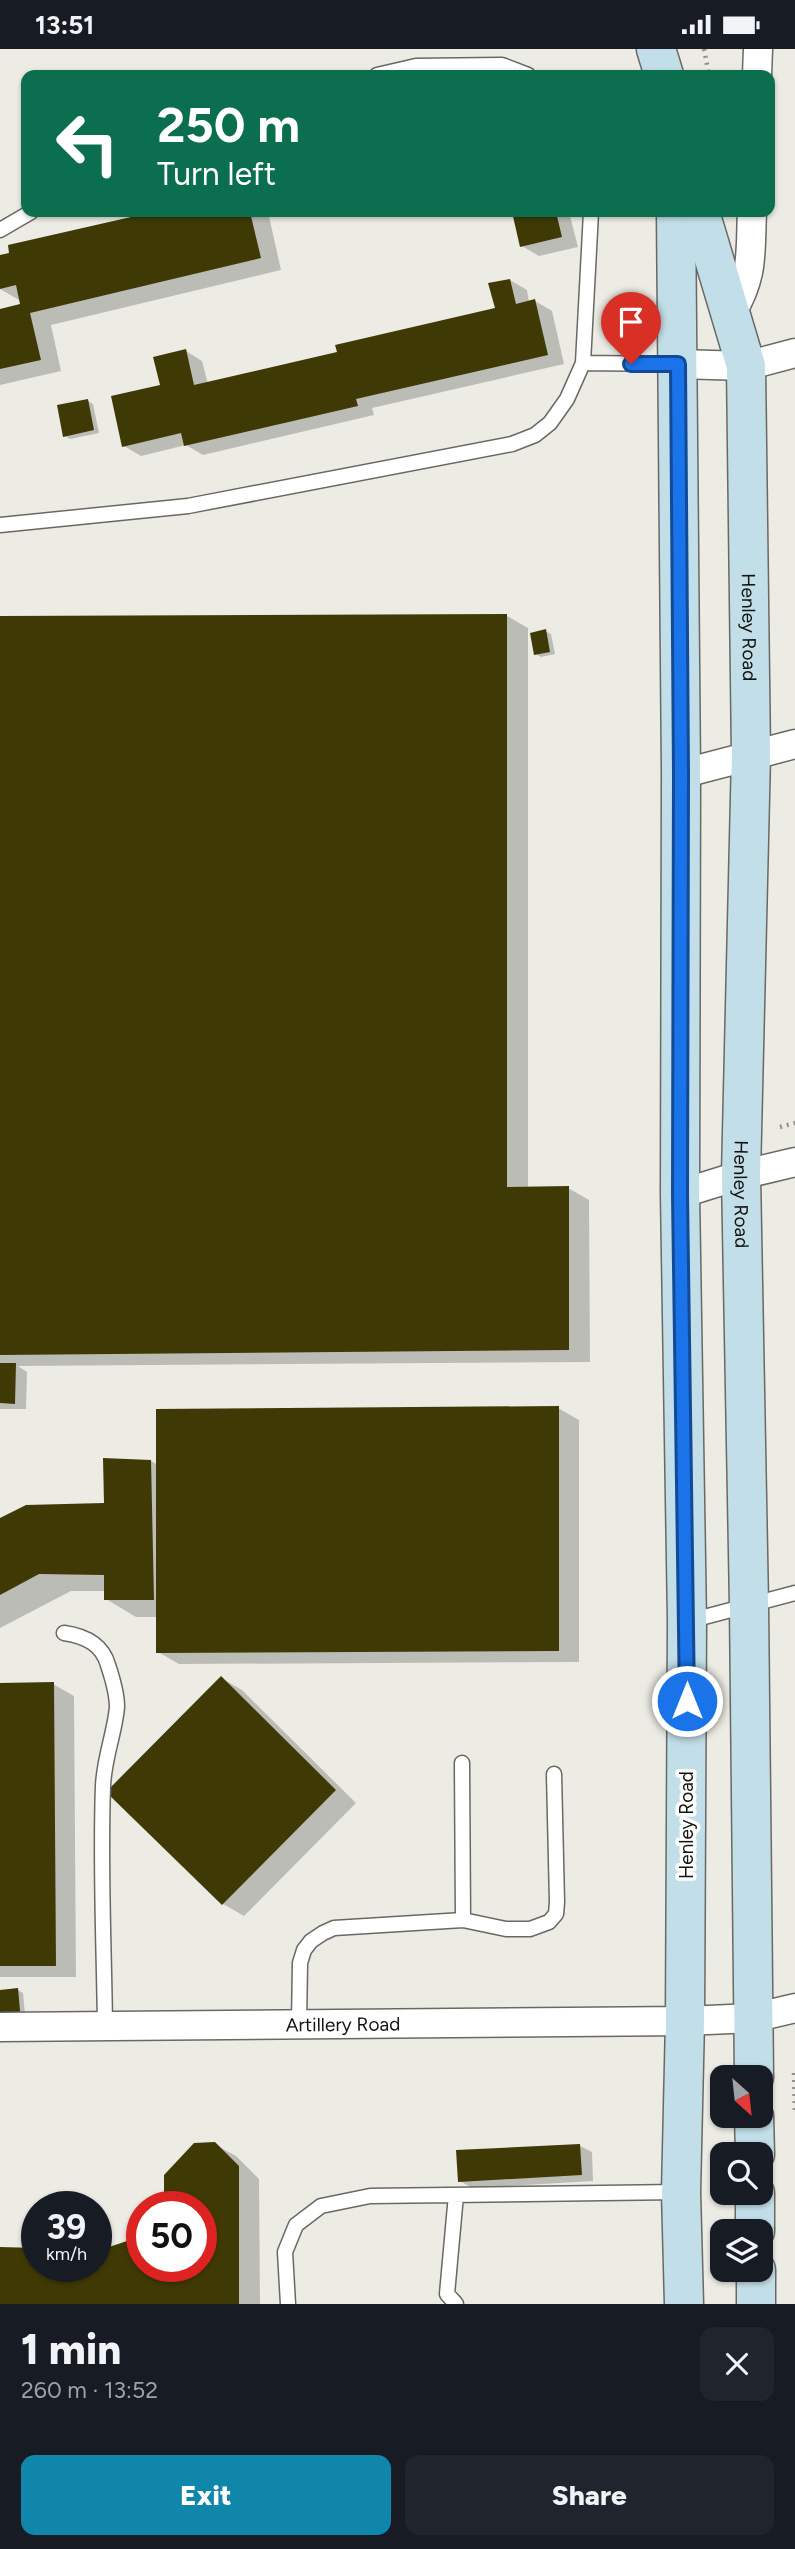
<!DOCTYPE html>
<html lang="en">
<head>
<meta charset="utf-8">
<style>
	:root { --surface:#171b24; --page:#20242c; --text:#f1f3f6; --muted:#9ea1a6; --accent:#1186ab }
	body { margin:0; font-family:Figtree,sans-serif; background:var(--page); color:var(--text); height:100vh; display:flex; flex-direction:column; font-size:26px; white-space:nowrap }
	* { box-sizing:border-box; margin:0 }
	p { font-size:23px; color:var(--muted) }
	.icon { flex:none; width:38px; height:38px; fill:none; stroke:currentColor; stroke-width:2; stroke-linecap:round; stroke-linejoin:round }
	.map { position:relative; height:2255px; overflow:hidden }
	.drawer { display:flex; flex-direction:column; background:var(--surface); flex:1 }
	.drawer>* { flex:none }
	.guide { position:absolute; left:21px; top:21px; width:754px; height:147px; border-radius:14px; box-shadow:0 2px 5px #0004; background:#0b6e4f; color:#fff; overflow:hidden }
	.needle { width:46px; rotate:153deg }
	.buttons { position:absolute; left:710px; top:2016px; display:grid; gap:14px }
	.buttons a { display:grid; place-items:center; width:63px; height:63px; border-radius:14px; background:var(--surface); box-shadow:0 2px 5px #0004; font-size:35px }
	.speed { position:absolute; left:21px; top:2142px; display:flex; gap:14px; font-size:35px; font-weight:700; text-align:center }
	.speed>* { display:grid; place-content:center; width:91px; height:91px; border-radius:50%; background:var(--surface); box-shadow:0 2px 5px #0004; line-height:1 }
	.speed small { font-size:18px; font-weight:400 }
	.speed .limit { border:10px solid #d22; background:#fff; color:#111 }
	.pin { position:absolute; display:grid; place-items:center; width:60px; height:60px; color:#fff; margin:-72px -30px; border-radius:50% 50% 50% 0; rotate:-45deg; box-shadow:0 0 7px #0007 }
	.pin .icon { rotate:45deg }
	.me { position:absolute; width:77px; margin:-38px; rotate:0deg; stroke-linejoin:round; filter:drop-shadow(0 0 5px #0008) }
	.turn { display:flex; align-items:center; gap:24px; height:147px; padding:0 21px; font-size:32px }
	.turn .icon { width:91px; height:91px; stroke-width:2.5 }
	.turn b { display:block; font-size:49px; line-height:60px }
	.round { display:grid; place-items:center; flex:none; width:74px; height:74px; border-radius:14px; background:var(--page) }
	.summary { display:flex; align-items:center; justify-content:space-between; height:119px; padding:0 21px }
	h1 { font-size:42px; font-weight:800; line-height:52px }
	.button { display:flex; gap:14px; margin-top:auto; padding:14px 21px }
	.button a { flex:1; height:80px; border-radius:14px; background:var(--accent); color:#fff; font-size:28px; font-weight:800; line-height:80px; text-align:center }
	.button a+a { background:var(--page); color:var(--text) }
	.status { display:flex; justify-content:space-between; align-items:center; height:49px; padding:0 35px; background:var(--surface); direction:ltr }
	.status svg { height:19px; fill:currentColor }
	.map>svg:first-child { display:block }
	.shadow { fill:#0003 }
	.building { fill:#3f3a05 }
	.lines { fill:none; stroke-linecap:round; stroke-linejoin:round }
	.service-casing { stroke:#696963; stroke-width:17 }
	.minor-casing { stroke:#696963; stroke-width:31 }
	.secondary-casing { stroke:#696963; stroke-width:41 }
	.path { stroke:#92918c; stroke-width:4.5; stroke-dasharray:2 5; stroke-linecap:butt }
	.service { stroke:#fff; stroke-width:14 }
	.minor { stroke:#fff; stroke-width:28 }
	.secondary { stroke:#c2dee9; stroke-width:38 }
	.route-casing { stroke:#114b97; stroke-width:18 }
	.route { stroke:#1a73e8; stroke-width:12 }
	.labels { text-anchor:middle; stroke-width:7; stroke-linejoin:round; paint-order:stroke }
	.street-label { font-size:19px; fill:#131311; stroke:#fffffe }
</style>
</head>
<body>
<div class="status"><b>13:51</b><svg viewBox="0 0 49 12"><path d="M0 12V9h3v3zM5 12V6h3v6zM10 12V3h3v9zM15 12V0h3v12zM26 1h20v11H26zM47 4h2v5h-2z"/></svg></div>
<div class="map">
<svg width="795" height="2255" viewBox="0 0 795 2255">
	<rect width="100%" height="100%" fill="#ecebe4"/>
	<path class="shadow" d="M160,163H268L281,221L51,276L61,322L0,336V262L23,256L19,251L0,240V208L11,205L10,197Z
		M514,163H569L578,198L539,207L522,197Z
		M510,231L527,241L529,253L535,252L552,262L564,315L372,359L374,366L203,406L186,396L141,407L124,397L186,302L202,312L208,335L339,304L497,261Z
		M88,352L93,355L99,384L70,390L65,387Z
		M507,567L528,579V1139H568L589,1151L590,1313L18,1317L27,1323L26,1360H0V569Z
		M545,582L551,585L555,605L541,608L536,605Z
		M558,1359L579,1371V1613L179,1615L158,1603V1568H136L106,1550V1542H71L0,1579V1471L106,1455L151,1412L158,1416Z
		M221,1629L242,1641L356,1754L244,1867L223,1855Z
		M0,1635H53L74,1647L76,1928H0Z
		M18,1941L23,1944L26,1976L0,1943Z
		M214,2095L236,2107L259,2130L260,2255H0V2199L37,2217H201Z
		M580,2097L592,2103L593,2132L472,2139L460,2132Z"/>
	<path class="building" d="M153,163H250L261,209L30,264L41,311L0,320V260L20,255L16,236L0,240V206L9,204L8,196Z
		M512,163H556L562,188L520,198Z
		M510,230L516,255L535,250L548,306L356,350L358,357L184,397L181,384L122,398L111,347L160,336L153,308L186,300L194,336L337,303L335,296L495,259L488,234Z
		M88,350L94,381L63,388L57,356Z
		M507,565V1138L569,1137V1301L0,1306V567Z
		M546,580L550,603L534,606L530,584Z
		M0,1314H16L15,1355L0,1354Z
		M559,1357V1602L156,1604V1360Z
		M103,1409L151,1411L154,1551H104V1526L39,1525L0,1546V1469L26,1456L104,1454Z
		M221,1627L336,1741L222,1856L106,1743Z
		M54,1633L56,1917H0V1634Z
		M18,1939L21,1973L0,1975V1941Z
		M215,2093L239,2117V2255H0V2198L37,2199V2217H96V2200H103L142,2187V2217H201V2158H164V2126L194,2094Z
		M580,2095L582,2126L458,2133L456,2101Z"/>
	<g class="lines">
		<g class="service-casing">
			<path id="service" d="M377,26L416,17L502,16L528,26
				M0,181L31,163
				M583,314L676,315
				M0,476L188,457L512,395L535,386L550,374L567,350L583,314L591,163
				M689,1572L795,1544
				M64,1584C85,1587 102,1595 108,1616C112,1628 117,1646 117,1658C115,1683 104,1709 103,1737C100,1817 104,1897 105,1977
				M462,1714L463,1871
				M299,1975L300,1914L304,1901L311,1892L323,1884L334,1879L463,1871L506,1880H530L549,1873L556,1865L557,1853L554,1725
				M456,2146L447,2245L456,2255
				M288,2255L285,2203L296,2176L321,2157L370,2147L679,2143"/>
		</g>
		<g class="minor-casing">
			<g id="minor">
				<path d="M757,26L758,0"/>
				<path d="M731,265C754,226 750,206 752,163"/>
				<path d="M678,315L746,317L795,304"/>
				<path d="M681,725L795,695"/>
				<path d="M680,1145L741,1126L795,1113"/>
				<path id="s1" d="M0,1978L685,1972L753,1969L795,1959"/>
			</g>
		</g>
		<g class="secondary-casing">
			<g id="secondary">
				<path d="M656,0L664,26"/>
				<path d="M676,163L681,725L680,1145L687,1572L685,1972L681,2143L684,2255"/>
				<path id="s2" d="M700,163L746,317L751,706L741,1126L749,1556L754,2028"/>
				<path d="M754,2067L755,2105"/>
				<path d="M755,2144V2182"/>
				<path d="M756,2221V2255"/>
			</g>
		</g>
		<path class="path" d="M704,0L709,26
			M780,1078L795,1074
			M794,2024L795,2065"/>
		<use href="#service" class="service"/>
		<use href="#minor" class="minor"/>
		<use href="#secondary" class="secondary"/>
	</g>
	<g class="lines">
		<g class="route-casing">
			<path id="route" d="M631,315H678L681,725L680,1145L687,1652"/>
		</g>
		<use href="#route" class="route"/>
	</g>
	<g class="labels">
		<g class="street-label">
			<text dy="7" stroke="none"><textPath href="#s2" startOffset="422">Henley Road</textPath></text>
			<text dy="7" stroke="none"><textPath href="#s2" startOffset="989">Henley Road</textPath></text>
			<text transform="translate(686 1776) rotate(-90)" y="7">Henley Road</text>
			<text dy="7" stroke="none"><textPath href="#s1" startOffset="343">Artillery Road</textPath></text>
		</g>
	</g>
</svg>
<div class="buttons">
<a><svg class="needle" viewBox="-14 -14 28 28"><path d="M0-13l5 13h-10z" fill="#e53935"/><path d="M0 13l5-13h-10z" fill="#9ea1a6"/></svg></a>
<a><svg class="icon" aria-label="search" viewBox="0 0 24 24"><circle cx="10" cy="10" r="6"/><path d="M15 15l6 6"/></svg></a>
<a><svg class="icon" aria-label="layers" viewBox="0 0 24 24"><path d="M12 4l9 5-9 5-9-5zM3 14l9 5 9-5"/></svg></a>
</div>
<div class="speed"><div>39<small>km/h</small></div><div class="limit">50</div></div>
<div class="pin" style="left:631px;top:315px;background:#d93025"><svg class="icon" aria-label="arrive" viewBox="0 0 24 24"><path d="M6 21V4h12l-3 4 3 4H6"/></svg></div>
<svg class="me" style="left:687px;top:1652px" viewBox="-20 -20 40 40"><circle r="17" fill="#1a73e8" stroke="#fff" stroke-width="3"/><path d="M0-11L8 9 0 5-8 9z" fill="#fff"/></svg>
<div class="guide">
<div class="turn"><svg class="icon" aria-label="left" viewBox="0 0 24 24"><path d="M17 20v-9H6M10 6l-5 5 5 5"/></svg><div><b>250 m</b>Turn left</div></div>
</div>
</div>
<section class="drawer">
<div class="summary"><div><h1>1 min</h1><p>260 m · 13:52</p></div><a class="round"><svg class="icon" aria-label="close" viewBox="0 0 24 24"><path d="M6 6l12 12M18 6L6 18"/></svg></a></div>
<div class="button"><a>Exit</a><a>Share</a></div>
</section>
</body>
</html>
